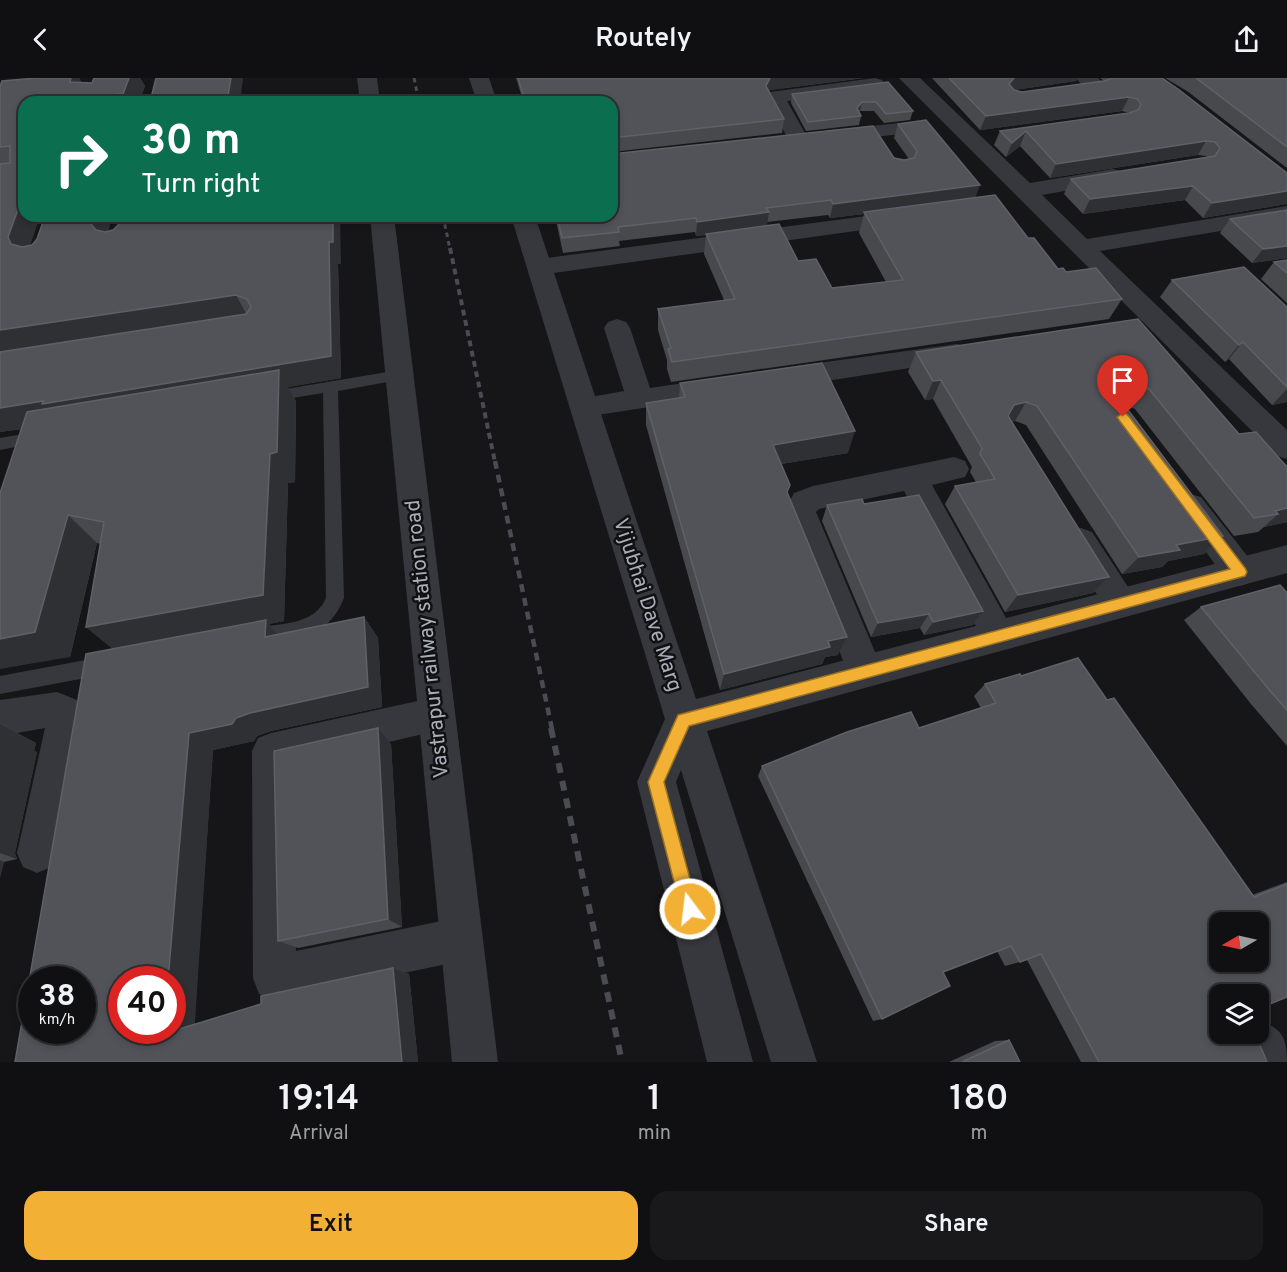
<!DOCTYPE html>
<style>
body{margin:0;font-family:Overpass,sans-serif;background:#19191b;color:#f1f3f6;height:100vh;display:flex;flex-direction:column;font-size:22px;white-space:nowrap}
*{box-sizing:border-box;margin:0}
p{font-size:20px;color:#9c9d9f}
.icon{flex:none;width:33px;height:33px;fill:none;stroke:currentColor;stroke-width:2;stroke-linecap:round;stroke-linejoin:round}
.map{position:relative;height:984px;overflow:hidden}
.details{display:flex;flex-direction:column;background:#101012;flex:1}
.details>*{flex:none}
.banner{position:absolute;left:18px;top:18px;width:600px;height:126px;border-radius:18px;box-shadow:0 3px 9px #0003,0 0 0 2px #303032;background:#0b6e4f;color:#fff;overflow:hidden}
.needle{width:39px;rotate:261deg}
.controls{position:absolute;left:1209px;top:834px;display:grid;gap:12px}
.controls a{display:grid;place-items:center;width:60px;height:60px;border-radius:12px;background:#101012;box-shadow:0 3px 9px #0003,0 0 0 2px #303032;font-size:30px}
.speed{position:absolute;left:18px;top:888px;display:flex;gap:12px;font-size:30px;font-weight:700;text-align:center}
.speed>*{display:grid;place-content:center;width:78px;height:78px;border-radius:50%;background:#101012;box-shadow:0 3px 9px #0003,0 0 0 2px #303032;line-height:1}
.speed small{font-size:15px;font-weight:400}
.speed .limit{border:9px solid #d22;background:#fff;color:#111}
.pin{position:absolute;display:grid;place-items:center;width:51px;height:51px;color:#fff;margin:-62px -26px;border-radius:50% 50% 50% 0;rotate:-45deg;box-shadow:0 0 6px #0007}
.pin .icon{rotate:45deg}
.me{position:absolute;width:66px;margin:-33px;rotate:345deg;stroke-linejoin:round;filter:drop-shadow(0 0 4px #0008)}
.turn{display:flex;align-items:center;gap:21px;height:126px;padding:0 24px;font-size:27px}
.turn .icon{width:78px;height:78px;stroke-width:2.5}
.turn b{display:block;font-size:42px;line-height:51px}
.eta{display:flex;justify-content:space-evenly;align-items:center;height:102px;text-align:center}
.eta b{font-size:36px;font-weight:600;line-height:42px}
.button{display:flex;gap:12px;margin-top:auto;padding:12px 24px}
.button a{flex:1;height:69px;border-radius:18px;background:#f2b134;color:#111;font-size:24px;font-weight:600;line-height:69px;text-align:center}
.button a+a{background:#19191b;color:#f1f3f6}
header{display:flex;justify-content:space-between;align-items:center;height:78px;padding:0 24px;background:#101012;font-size:27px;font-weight:600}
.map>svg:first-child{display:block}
</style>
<header><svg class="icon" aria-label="back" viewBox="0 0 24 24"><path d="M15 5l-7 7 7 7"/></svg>Routely<svg class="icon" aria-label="share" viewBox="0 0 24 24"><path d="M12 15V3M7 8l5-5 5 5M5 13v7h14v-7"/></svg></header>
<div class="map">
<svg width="1287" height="984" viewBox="0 0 1287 984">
<rect width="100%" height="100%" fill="#161618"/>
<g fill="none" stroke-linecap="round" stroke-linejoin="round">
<g fill="#37383d" fill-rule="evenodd">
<path d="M399,292l8,5 -3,4 -66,12 6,207c-17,43 -52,42 -92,47l-7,-2 -3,-6 3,-6c27,-10 67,-1 81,-33l-3,-205 -55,9 -5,-1 -3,-4 3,-4 5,-1z"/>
<polygon points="40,353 46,355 48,359 46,363 0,372 0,360"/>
<polygon points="107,578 114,581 117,587 114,593 107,596 0,616 0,598"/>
</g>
<g fill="#37383d" fill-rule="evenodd">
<polygon points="875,0 882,2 885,6 882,10 787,23 809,62 806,66 760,72 753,70 749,66 753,62 786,57 766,21 770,14"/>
<polygon points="899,0 920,0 1030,105 1113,91 1121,93 1124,98 1121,103 1042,117 1087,161 1287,128 1287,142 1100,173 1287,352 1287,381 1277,378"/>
<polygon points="1076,0 1098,0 1107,9 1104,13 1059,21 1052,19 1049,15 1052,11 1081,6"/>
<polygon points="920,43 927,45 930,49 927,53 831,64 824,62 821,58 824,54 831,52"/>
<polygon points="905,133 913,135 917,140 913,145 539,197 530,194 527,189 530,184 539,181"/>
<polygon points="617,241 626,244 630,250 650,310 725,299 735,302 739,309 735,316 584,339 574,336 570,329 574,322 624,313 604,250 608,244"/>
<polygon points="957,266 967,269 970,275 967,281 782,310 772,307 768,300 772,293 782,290"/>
<polygon points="954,379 965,383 969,391 965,399 932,407 1016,558 1011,569 999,573 987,569 904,413 819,431 816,434 883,593 878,605 865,609 852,605 784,434 794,415 813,408"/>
<polygon points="1190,416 1201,419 1252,484 1257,494 1252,504 1240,508 1228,504 1179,437 1174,428 1179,419"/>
<polygon points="1081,450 1092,454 1132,515 1137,525 1132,535 1120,540 1108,535 1070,472 1065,463 1070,454"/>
<polygon points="57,614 77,622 85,640 57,775 51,789 37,795 23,789 17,775 45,650 0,658 0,622"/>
<polygon points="436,619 449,624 455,636 449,648 436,653 290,687 296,873 461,839 476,846 483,861 476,876 461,883 275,922 259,916 253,900 252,673 258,660 271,655"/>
<path d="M1259,942c23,9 28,17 28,42h-43l-8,-19 4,-9h18z"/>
</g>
<g fill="#37383d" fill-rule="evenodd">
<polygon points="357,0 377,0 380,24 360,24"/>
<polygon points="469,0 489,0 497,24 477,24"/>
<polygon points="370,138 394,138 498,984 452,984"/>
<polygon points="511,138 535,138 696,621 1287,467 1287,495 707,653 817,984 771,984 681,692 676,704 753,984 707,984 637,704 665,641"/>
</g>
<g stroke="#4a4c52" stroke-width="3" stroke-dasharray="4.5 4" stroke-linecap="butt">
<polyline points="414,0 419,24"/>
<polyline points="443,138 450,171"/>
</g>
<polyline stroke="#4a4c52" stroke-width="4" stroke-dasharray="6 4.5" stroke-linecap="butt" points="450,170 495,384"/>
<polyline stroke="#4a4c52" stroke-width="4.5" stroke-dasharray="8 6" stroke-linecap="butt" points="495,383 552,651"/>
<polyline stroke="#4a4c52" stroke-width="6" stroke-dasharray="10 8" stroke-linecap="butt" points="551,650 622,984"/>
</g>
<g fill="#47494d" fill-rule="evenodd">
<polygon points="36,0 79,0 81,4 92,5 94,0 140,0 145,8 139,24 24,24 24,138 40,138 30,167 32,167 37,161 45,138 112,138 108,153 341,186 338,186 341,300 288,309 296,323 295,404 288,405 284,543 269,546 277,556 364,539 378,560 382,629 271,653 257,658 254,663 213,672 194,946 393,890 409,896 418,984 15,984 113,571 86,549 100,466 97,465 70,579 22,351 0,354 0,8"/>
<polygon points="516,0 864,0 770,12 769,14 784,41 782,55 612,74 612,24 521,24 521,16"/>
<polygon points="932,0 1078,0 1076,3 1014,12 1022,14 1104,3 1100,0 1162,0 1287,95 1287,126 1203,140 1185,122 1083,136 1064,116 1071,101 1208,79 1206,78 1198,77 1050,100 1020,68 1006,79 994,67 1000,53 1130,35 1122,33 980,52"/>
<polygon points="1165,0 1287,0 1287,90 1187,13"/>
<polygon points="888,4 913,33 910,42 884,45 874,33 860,33 859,34 861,38 859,47 806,53 791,25 792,16"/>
<path d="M898,46l77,73 53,41 30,31 64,30 -13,20 -438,63 -4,-13v-9l-9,-30v-21l66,-9 -20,-46 2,-19 -10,1 -1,-4 -76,9 1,5 -57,7 -8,-37h57l282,-58 10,2 5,-1 -15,-21zM864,136l-5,19 27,49 -54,6 -34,-27 -31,-35v-4l61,-7 2,3z"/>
<polygon points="1230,141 1287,180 1252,185 1220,155"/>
<polygon points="1287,182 1287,225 1261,201 1274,184"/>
<polygon points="1172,202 1287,229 1287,324 1272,327 1229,281 1225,284 1160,219"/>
<polygon points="1138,241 1287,444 1264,449 1258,454 1234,458 1135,331 1125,327 1223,458 1204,476 1168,483 1162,489 1122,496 1026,347 1015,343 1011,344 1109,499 1093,515 1005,534 945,426 955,408 976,404 970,394 972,389 933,321 925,322 908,294 916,274"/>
<polygon points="680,305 848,375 781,386 788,416 838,577 825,579 822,586 720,612 646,347 646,325 679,320"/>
<polygon points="864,426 983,533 973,547 924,557 920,550 871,559 822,443 827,427"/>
<polygon points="1287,515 1287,668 1251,626 1184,542 1201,529"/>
<polygon points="1021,598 1107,622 1252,817 1287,804 1287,919 1220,916 1259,965 1267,984 1081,984 1027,882 1005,888 997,873 943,894 882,941 873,943 758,698 762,688 919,650 981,630 974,618 985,606"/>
<polygon points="0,646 36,665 34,673 37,674 15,775 17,781 4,784 0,799"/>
<polygon points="391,666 402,849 298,870 278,863"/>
<polygon points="1009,962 1020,984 949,984 995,963"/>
</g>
<g fill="#2f3033">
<polygon points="71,0 79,0 86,13 70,4"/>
<polygon points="129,0 140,0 145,8 139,24 128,24 123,16"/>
<polygon points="231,0 242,0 243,1 240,24 227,24"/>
<polygon points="770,0 864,0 770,12 764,22 766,8"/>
<polygon points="1014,0 1078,0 1076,3 1015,12 1008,14 1009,6"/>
<polygon points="1129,19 1122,33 980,52 986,38"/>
<polygon points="862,24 860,33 855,39 857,30"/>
<polygon points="1026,53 1020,68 1006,79 1012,65"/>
<polygon points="1206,63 1198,77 1050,100 1056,86"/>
<polygon points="980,107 975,121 864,134 864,136 830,140 833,126"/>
<polygon points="1193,108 1185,122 1083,136 1090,121"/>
<polygon points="1287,113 1287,126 1203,140 1212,125"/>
<polygon points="24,115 24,138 40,138 25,181 11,166 8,159"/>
<polygon points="769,134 767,149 696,158 697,144"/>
<polygon points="92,138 112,138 105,168 91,146"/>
<polygon points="333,138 340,138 341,186 338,186 341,300 288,309 296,323 295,404 288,405 284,543 269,546 284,564 117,574 86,549 263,517 60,345 0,354 0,330 331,278 329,164"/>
<polygon points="1287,168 1287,180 1252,185 1263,171"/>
<polygon points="236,217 248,239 0,277 0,252"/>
<polygon points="1243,264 1229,281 1225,284 1239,267"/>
<polygon points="941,302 933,321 925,322 933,303"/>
<polygon points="1138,308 1124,327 1112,330 1126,311"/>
<polygon points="1287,311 1287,324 1272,327"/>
<polygon points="1026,324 1015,343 1003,346 1014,327"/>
<polygon points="855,353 848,375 769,388 773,367"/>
<polygon points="1287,430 1287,444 1264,449 1278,436 1275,433"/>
<polygon points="68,437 97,465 70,579 0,591 0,561"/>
<polygon points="1223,458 1204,476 1168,483 1162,489 1122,496 1139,479 1176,467"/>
<polygon points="1109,499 1093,515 1005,534 1018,517"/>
<polygon points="983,533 973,547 924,557 933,544"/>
<polygon points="929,536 920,550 871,559 878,545"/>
<polygon points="364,539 378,560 382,629 271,653 257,658 254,663 213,672 194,958 163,956 163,952 172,952 172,902 168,902 189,655 250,635"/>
<polygon points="847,559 838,577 825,579 822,586 720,612 724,596 828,563"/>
<polygon points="0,646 36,665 34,673 37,674 15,775 17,781 0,775"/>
<polygon points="378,650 391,666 402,849 388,841"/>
<polygon points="0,782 4,784 0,799"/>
<polygon points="393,890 409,896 418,984 402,984"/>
</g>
<g fill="#525359" stroke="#5f6168" stroke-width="1.5" fill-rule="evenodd">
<polygon points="36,0 71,0 70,4 92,5 94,0 129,0 123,16 64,21 63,24 24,24 24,115 8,159 11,166 22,169 32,167 37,161 45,138 92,138 91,146 96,152 105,154 113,152 119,146 121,138 333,138 333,164 329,164 331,278 42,326 43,323 0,330 0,274 246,236 251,229 247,221 236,217 0,252 0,86 10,85 10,68 0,69 0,8 2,3"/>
<polygon points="156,0 231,0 227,24 150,24"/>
<polygon points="518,0 770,0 766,8 784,41 612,60 612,24 523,24 520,17 523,16"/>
<polygon points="949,0 1014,0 1009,6 1014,12 1022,14 1104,3 1113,0 1162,0 1178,11 1287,95 1287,113 1212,125 1193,108 1090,121 1071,101 1215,78 1220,70 1215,64 1206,63 1056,86 1026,53 1012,65 1000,53 1129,35 1138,32 1141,26 1137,21 1129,19 986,38"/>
<polygon points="1196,0 1287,0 1287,69"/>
<polygon points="888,4 913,33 886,36 876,24 862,24 857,30 861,38 808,44 792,16"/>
<polygon points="926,42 980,107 833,126 831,122 766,130 769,134 697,144 696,140 618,149 619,154 562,160 557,138 612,138 612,76 873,48 894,80 904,82 914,80 917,73 898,46"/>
<polygon points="995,117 1028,160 1034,160 1058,191 1063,190 1066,194 1096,190 1122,221 672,284 668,271 671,270 658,231 735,221 706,156 779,146 798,183 816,181 832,210 903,202 864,134"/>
<polygon points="1287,132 1287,168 1263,171 1230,141"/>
<polygon points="1287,182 1287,195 1274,184"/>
<polygon points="1244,189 1287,229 1287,309 1243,264 1239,267 1172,202"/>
<polygon points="1138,241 1239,356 1256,354 1287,389 1287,430 1275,433 1278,436 1254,440 1149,311 1138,308 1126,311 1121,319 1125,328 1223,458 1176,467 1180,472 1139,479 1037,328 1026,324 1014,327 1008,338 1109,499 1018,517 955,408 995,401 980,376 982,370 941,302 933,303 916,274"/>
<polygon points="822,285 855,353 773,367 790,407 787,414 847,559 828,563 830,569 724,596 646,325 685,319 680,305"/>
<polygon points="279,292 277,374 270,376 263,517 86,549 104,444 68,437 35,554 0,561 0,415 27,334"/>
<polygon points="919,417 983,533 933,544 929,536 878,545 827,427 862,421 864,426"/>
<polygon points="1280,507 1287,515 1287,632 1271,614 1201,529"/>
<path d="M364,539l4,70 -118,26 -14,5 -4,6 -43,9 -21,247h-46v50h41v4l98,-30v-8l132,-28 9,94h-387l71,-408 180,-34 -1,17zM32,902h50v50h-50z"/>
<path d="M1078,580l29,42 7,-2 140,199 33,-13v113l-29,12v-15h-38v40h38l3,3 -2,6 8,19h-168l-58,-108 -21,8 -9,-16 -68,26 7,14 -68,33 -120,-253 85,-34 64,-20 8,16 77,-25 -11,-19 35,-10 1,2zM1220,844h38v40h-38z"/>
<polygon points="378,650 388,841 278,863 274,673"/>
<polygon points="1009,962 1020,984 962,984"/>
</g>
<polygon fill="#f2b134" stroke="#9d7322" stroke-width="1.5" points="1123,335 1127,336 1245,490 1247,494 1245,498 689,648 664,704 698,831 696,838 690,840 683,838 648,704 678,637 1230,491 1119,342 1117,339"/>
<g text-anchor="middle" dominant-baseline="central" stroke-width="5" stroke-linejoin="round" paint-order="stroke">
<g font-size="21" fill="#a8adb8" stroke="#111113">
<text transform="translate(647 527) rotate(72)">Vijubhai Dave Marg</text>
<text transform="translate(428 561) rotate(-96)">Vastrapur railway station road</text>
</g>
</g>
</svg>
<div class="controls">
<a><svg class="needle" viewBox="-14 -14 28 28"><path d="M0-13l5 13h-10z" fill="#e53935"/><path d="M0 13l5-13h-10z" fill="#9c9d9f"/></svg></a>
<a><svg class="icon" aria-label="layers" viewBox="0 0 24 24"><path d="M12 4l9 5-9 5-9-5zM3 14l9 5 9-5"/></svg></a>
</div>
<div class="speed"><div>38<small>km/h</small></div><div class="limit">40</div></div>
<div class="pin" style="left:1123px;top:339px;background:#d93025"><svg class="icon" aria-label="arrive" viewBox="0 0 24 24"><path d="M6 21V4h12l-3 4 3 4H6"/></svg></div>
<svg class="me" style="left:690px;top:831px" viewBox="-20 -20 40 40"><circle r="17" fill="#f2b134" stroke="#fff" stroke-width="3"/><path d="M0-11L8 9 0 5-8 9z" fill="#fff"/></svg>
<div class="banner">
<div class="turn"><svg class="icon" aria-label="right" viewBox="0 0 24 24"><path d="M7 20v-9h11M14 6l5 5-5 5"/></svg><div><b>30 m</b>Turn right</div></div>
</div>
</div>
<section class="details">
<div class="eta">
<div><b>19:14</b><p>Arrival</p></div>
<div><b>1</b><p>min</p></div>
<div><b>180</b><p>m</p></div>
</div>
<div class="button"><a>Exit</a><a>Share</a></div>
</section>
